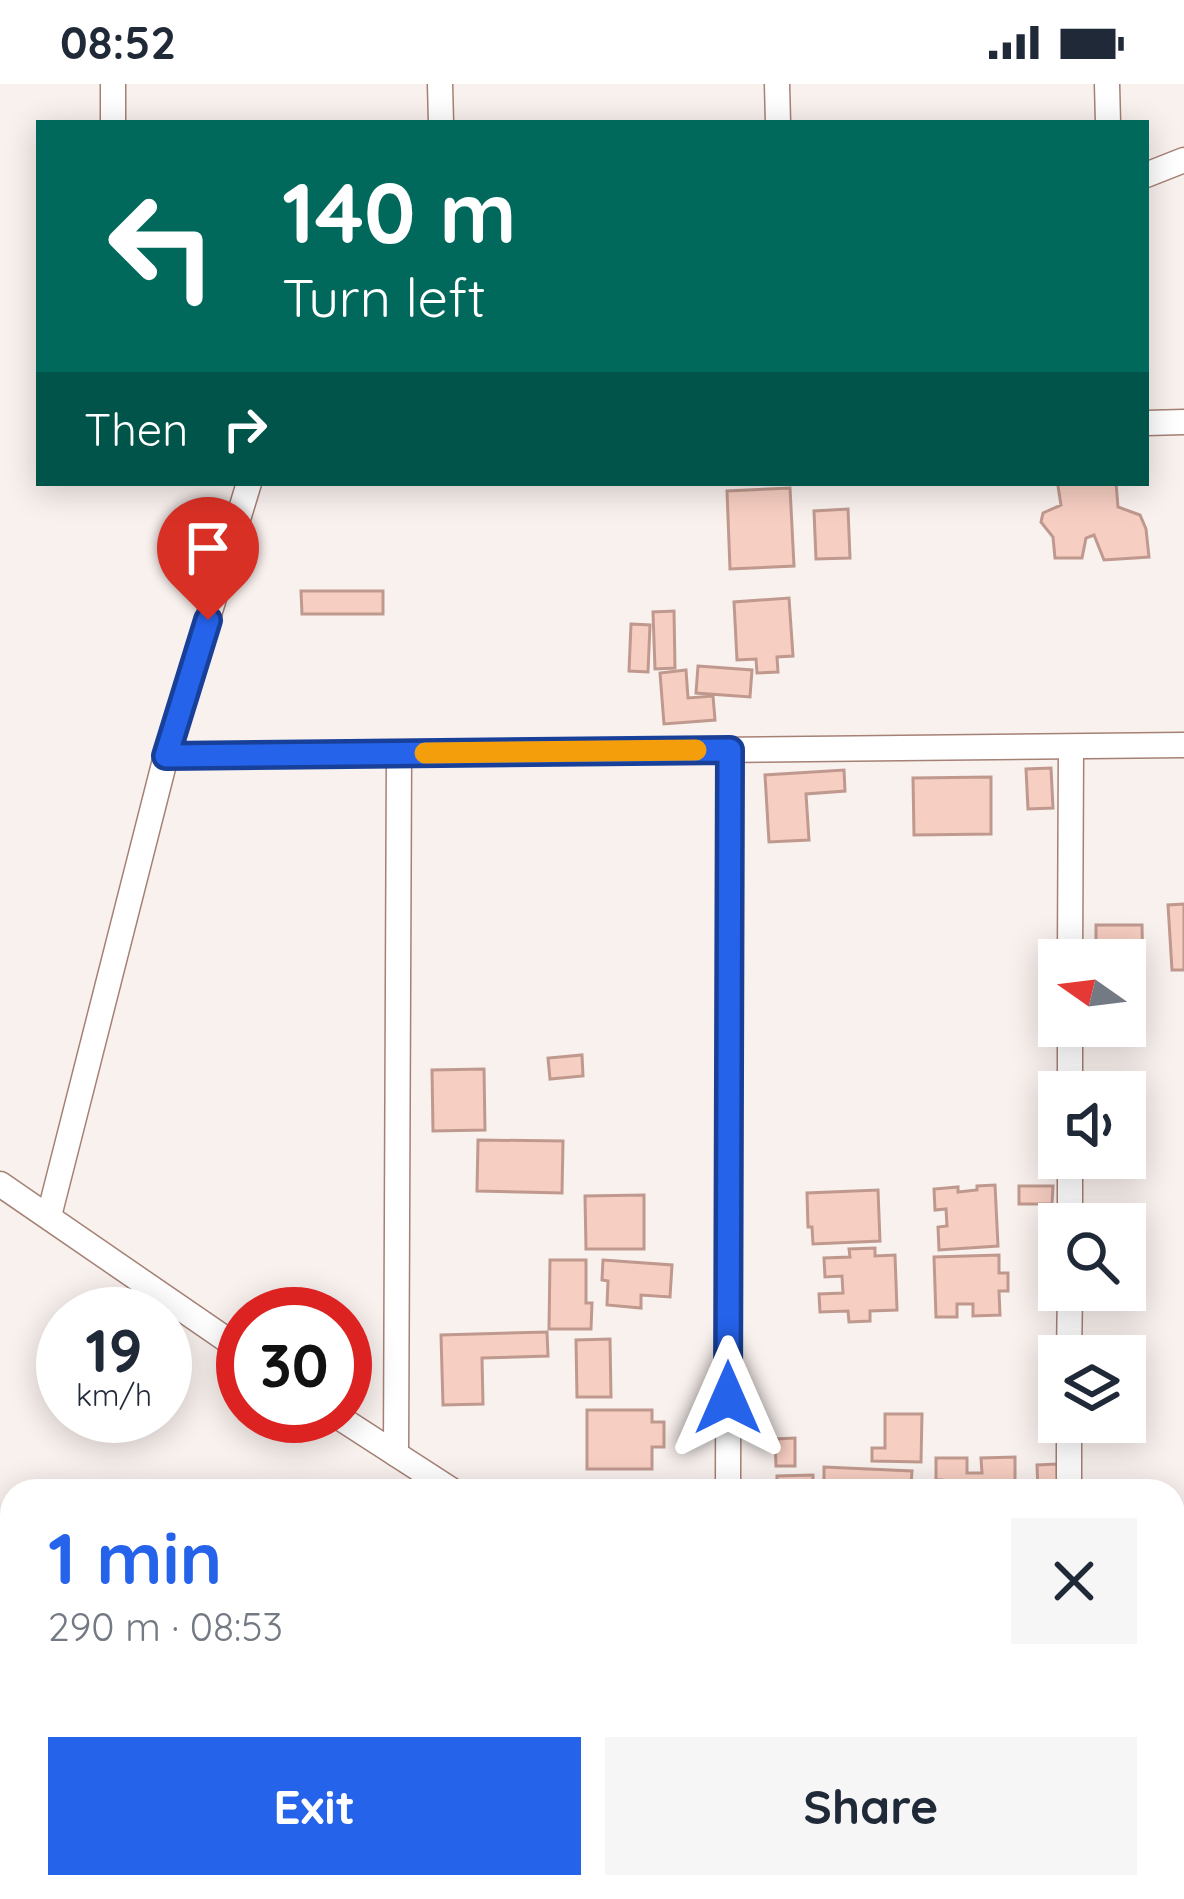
<!DOCTYPE html>
<meta charset="utf-8">
<style>
body{margin:0;font-family:Quicksand,sans-serif;background:#f6f6f7;color:#1f2937;height:100vh;display:flex;flex-direction:column;font-size:45px;white-space:nowrap}
*{box-sizing:border-box;margin:0}
p{font-size:39px;color:#747a83}
.icon{flex:none;width:66px;height:66px;fill:none;stroke:currentColor;stroke-width:2;stroke-linecap:round;stroke-linejoin:round}
.map{position:relative;flex:1;overflow:hidden}
.drawer{position:absolute;left:0px;top:1395px;width:1185px;height:420px;display:flex;flex-direction:column;background:#fff;border-radius:36px 36px 0 0;box-shadow:0 6px 30px #0003}
.drawer>*{flex:none}
.top-card{position:absolute;left:36px;top:36px;width:1113px;height:366px;border-radius:0px;box-shadow:0 6px 30px #0003;background:#00695c;color:#fff;overflow:hidden}
.needle{width:78px;rotate:284deg}
.fabs{position:absolute;left:1038px;top:855px;display:grid;gap:24px}
.fabs a{display:grid;place-items:center;width:108px;height:108px;border-radius:0px;background:#fff;box-shadow:0 6px 30px #0003;font-size:60px}
.speed{position:absolute;left:36px;top:1203px;display:flex;gap:24px;font-size:60px;font-weight:700;text-align:center}
.speed>*{display:grid;place-content:center;width:156px;height:156px;border-radius:50%;background:#fff;box-shadow:0 6px 30px #0003;line-height:1}
.speed small{font-size:30px;font-weight:400}
.speed .limit{border:18px solid #d22;background:#fff;color:#111}
.pin{position:absolute;display:grid;place-items:center;width:102px;height:102px;color:#fff;margin:-123px -51px;border-radius:50% 50% 50% 0;rotate:-45deg;box-shadow:0 0 12px #0007}
.pin .icon{rotate:45deg}
.me{position:absolute;width:132px;margin:-66px;rotate:0deg;stroke-linejoin:round;filter:drop-shadow(0 0 9px #0008)}
.turn{display:flex;align-items:center;gap:42px;height:252px;padding:0 48px;font-size:54px}
.turn .icon{width:156px;height:156px;stroke-width:2.5}
.turn b{display:block;font-size:84px;line-height:102px}
.then{display:flex;align-items:center;height:114px;padding:0 48px;background:#0003;gap:24px;font-size:45px}
.round{display:grid;place-items:center;flex:none;width:126px;height:126px;border-radius:0px;background:#f6f6f7}
.head{display:flex;align-items:center;justify-content:space-between;height:204px;padding:0 48px}
h1{font-size:72px;font-weight:700;line-height:90px;color:#2563eb}
.action{display:flex;gap:24px;margin-top:auto;padding:24px 48px}
.action a{flex:1;height:138px;border-radius:0px;background:#2563eb;color:#fff;font-size:48px;font-weight:700;line-height:138px;text-align:center}
.action a+a{background:#f6f6f7;color:#1f2937}
.status{display:flex;justify-content:space-between;align-items:center;height:84px;padding:0 60px;background:#fff;direction:ltr}
.status svg{height:33px;fill:currentColor}
.map>svg:first-child{display:block}
</style>
<div class="status"><b>08:52</b><svg viewBox="0 0 49 12"><path d="M0 12V9h3v3zM5 12V6h3v6zM10 12V3h3v9zM15 12V0h3v12zM26 1h20v11H26zM47 4h2v5h-2z"/></svg></div>
<div class="map">
<svg width="1184" height="1815" viewBox="0 0 1184 1815">
<rect width="100%" height="100%" fill="#f9f1ee"/>
<g fill="#f7cec2" stroke="#c0998e" stroke-width="3">
<polygon points="1060,399 1116,399 1118,423 1140,431 1146,445 1149,473 1104,476 1094,451 1086,454 1082,474 1055,474 1053,453 1041,438 1043,429 1061,421 1058,402"/>
<polygon points="790,404 794,482 730,485 727,407"/>
<polygon points="848,425 850,474 816,475 814,427"/>
<polygon points="301,507 383,507 383,530 302,530"/>
<polygon points="789,514 793,572 777,573 778,588 757,589 756,575 737,576 734,518"/>
<polygon points="674,527 675,584 655,585 653,528"/>
<polygon points="631,540 650,541 648,588 629,587"/>
<polygon points="698,582 752,586 750,613 696,609"/>
<polygon points="686,586 688,614 713,612 715,636 664,640 660,589"/>
<polygon points="1051,684 1053,724 1028,725 1026,685"/>
<polygon points="844,686 845,707 806,710 809,756 769,758 765,691"/>
<polygon points="991,693 991,750 914,751 913,694"/>
<polygon points="1184,820 1184,886 1172,886 1168,821"/>
<polygon points="1096,841 1142,841 1143,891 1125,891 1125,876 1096,876"/>
<polygon points="582,971 583,992 550,995 548,974"/>
<polygon points="484,985 485,1046 433,1047 432,986"/>
<polygon points="478,1056 563,1057 562,1109 477,1107"/>
<polygon points="995,1101 998,1162 939,1166 938,1143 947,1142 946,1125 935,1126 934,1105 958,1103 958,1108 977,1106 977,1102"/>
<polygon points="1019,1102 1053,1102 1052,1120 1019,1120"/>
<polygon points="878,1106 880,1157 813,1160 812,1143 808,1143 807,1109"/>
<polygon points="644,1111 644,1165 586,1165 585,1112"/>
<polygon points="875,1164 875,1172 895,1171 897,1226 870,1227 870,1237 849,1238 848,1227 820,1228 819,1210 843,1209 842,1192 825,1193 824,1174 850,1173 849,1165"/>
<polygon points="999,1171 999,1189 1008,1189 1008,1207 999,1207 1000,1231 973,1232 973,1220 957,1220 957,1233 936,1233 934,1173"/>
<polygon points="550,1176 586,1176 586,1219 592,1219 591,1245 549,1245"/>
<polygon points="603,1176 672,1181 670,1213 641,1211 641,1224 607,1221 608,1197 602,1196"/>
<polygon points="547,1248 548,1272 482,1274 483,1320 443,1321 441,1251"/>
<polygon points="610,1255 611,1313 577,1313 576,1256"/>
<polygon points="587,1326 652,1326 652,1338 664,1338 664,1363 652,1363 652,1385 587,1385"/>
<polygon points="885,1330 922,1330 921,1378 872,1377 872,1364 885,1364"/>
<polygon points="795,1354 795,1382 776,1382 775,1355"/>
<polygon points="1015,1373 1015,1407 942,1407 942,1396 936,1396 936,1374 967,1374 967,1389 982,1389 981,1374"/>
<polygon points="1057,1380 1058,1406 1038,1407 1037,1381"/>
<polygon points="824,1383 912,1387 911,1401 885,1400 885,1407 819,1407 819,1400 824,1400"/>
<polygon points="813,1391 813,1407 777,1407 777,1392"/>
</g>
<g fill="none" stroke-linecap="round" stroke-linejoin="round">
<defs>
<g id="minor">
<polyline points="113,0 113,39"/>
<polyline points="440,0 441,39"/>
<polyline points="777,0 778,39"/>
<polyline points="1107,0 1108,39"/>
<polyline points="1146,91 1184,76"/>
<polyline points="1146,339 1184,338"/>
<polyline points="166,672 1184,661"/>
<polyline points="1070,876 1071,663"/>
<polyline points="1070,1008 1070,942"/>
<polyline points="0,1100 243,1267"/>
<polyline points="49,1132 166,672 249,399"/>
<polyline points="1070,1140 1070,1074"/>
<polyline points="1069,1272 1070,1206"/>
<polyline points="337,1332 453,1407"/>
<polyline points="396,1370 399,669"/>
<polyline points="728,1407 730,666"/>
<polyline points="1069,1407 1069,1338"/>
<polyline points="1057,1803 1068,1812 1184,1813"/>
</g>
</defs>
<use href="#minor" stroke="#a58075" stroke-width="27"/>
<use href="#minor" stroke="#fff" stroke-width="24"/>
</g>
<g fill="none" stroke-linecap="round" stroke-linejoin="round">
<defs>
<polyline id="route" points="208,536 166,672 730,666 728,1314"/>
</defs>
<use href="#route" stroke="#184099" stroke-width="30"/>
<use href="#route" stroke="#2563eb" stroke-width="21"/>
<polyline stroke="#f59e0b" stroke-width="21" points="425,669 696,666"/>
</g>
</svg>
<div class="fabs">
<a><svg class="needle" viewBox="-14 -14 28 28"><path d="M0-13l5 13h-10z" fill="#e53935"/><path d="M0 13l5-13h-10z" fill="#747a83"/></svg></a>
<a><svg class="icon" aria-label="sound" viewBox="0 0 24 24"><path d="M4 9h4l5-4v14l-5-4H4zM17 9q2 3 0 6"/></svg></a>
<a><svg class="icon" aria-label="search" viewBox="0 0 24 24"><circle cx="10" cy="10" r="6"/><path d="M15 15l6 6"/></svg></a>
<a><svg class="icon" aria-label="layers" viewBox="0 0 24 24"><path d="M12 4l9 5-9 5-9-5zM3 14l9 5 9-5"/></svg></a>
</div>
<div class="speed"><div>19<small>km/h</small></div><div class="limit">30</div></div>
<div class="pin" style="left:208px;top:536px;background:#d93025"><svg class="icon" aria-label="arrive" viewBox="0 0 24 24"><path d="M6 21V4h12l-3 4 3 4H6"/></svg></div>
<svg class="me" style="left:728px;top:1314px" viewBox="-20 -20 40 40"><path d="M0-17L14 15 0 8-14 15z" fill="#2563eb" stroke="#fff" stroke-width="4"/></svg>
<div class="top-card">
<div class="turn"><svg class="icon" aria-label="left" viewBox="0 0 24 24"><path d="M17 20v-9H6M10 6l-5 5 5 5"/></svg><div><b>140 m</b>Turn left</div></div>
<div class="then">Then<svg class="icon" aria-label="right" viewBox="0 0 24 24"><path d="M7 20v-9h11M14 6l5 5-5 5"/></svg></div>
</div>
<section class="drawer">
<div class="head"><div><h1>1 min</h1><p>290 m · 08:53</p></div><a class="round"><svg class="icon" aria-label="close" viewBox="0 0 24 24"><path d="M6 6l12 12M18 6L6 18"/></svg></a></div>
<div class="action"><a>Exit</a><a>Share</a></div>
</section>
</div>
